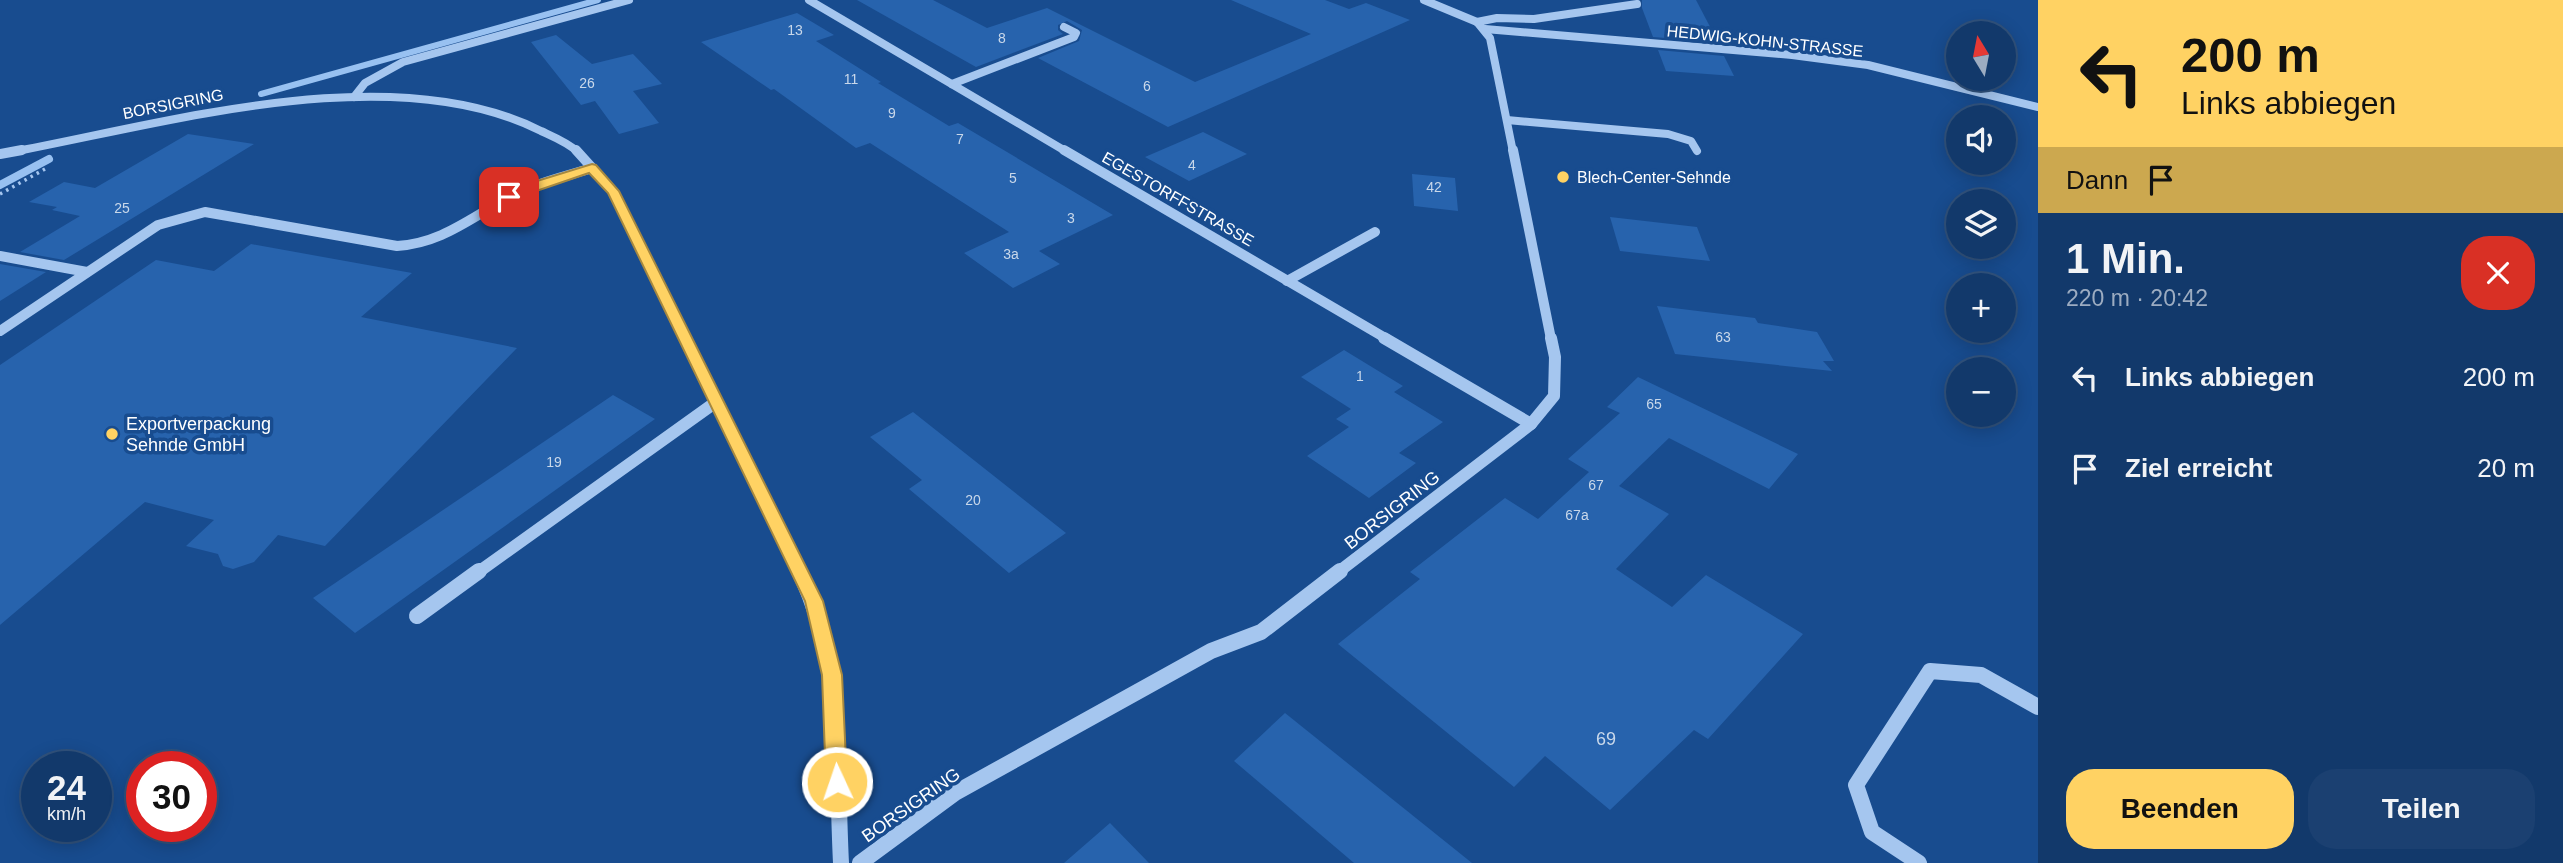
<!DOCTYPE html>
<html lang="de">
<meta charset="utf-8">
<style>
body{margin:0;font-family:Arial,sans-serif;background:#1b4071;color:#f1f3f6;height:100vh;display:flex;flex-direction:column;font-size:26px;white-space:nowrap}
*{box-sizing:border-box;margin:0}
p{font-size:23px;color:#9cacc1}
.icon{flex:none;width:38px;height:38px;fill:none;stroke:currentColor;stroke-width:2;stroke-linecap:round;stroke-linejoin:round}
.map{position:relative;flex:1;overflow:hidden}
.drawer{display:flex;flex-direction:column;background:#12396b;width:525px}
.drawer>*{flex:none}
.banner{background:#ffd263;color:#111;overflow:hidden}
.needle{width:46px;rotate:350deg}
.tools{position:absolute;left:1946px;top:21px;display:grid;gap:14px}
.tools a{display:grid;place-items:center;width:70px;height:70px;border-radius:50%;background:#12396b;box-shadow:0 4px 18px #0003,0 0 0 2px #31537e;font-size:35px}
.speed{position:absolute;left:21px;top:751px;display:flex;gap:14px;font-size:35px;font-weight:700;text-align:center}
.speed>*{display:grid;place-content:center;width:91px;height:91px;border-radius:50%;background:#12396b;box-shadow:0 4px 18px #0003,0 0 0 2px #31537e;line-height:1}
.speed small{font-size:18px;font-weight:400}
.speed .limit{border:10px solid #d22;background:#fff;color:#111}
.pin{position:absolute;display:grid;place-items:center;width:60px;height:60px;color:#fff;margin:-30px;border-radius:14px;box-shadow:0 4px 10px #0006}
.me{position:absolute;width:77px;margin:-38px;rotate:357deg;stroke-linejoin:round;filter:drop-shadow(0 0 5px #0008)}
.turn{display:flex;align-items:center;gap:24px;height:147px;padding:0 28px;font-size:32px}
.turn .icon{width:91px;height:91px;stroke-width:2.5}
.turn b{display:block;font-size:49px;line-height:60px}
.then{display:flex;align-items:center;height:66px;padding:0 28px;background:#0003;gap:14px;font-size:26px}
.round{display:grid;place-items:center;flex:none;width:74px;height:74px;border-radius:28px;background:#1b4071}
.head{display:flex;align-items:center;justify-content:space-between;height:119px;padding:0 28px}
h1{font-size:42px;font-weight:600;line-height:52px}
.primary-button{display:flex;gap:14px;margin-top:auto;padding:14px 28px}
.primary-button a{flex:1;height:80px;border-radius:28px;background:#ffd263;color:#111;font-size:28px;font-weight:600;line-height:80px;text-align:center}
.primary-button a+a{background:#1b4071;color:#f1f3f6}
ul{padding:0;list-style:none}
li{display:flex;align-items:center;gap:21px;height:91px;padding:0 28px}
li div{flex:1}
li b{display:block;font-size:26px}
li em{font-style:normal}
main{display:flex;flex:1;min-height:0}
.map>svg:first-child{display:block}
</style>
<main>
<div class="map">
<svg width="2038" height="863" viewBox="0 0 2038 863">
<rect width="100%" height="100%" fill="#184c8f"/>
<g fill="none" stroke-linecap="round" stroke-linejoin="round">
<polyline stroke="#98c1f1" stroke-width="6" points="261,94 598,0"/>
<polyline stroke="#98c1f1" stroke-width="8" points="0,185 49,159"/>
</g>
<g fill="#2763ad">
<polygon points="857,0 933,0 987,28 1047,8 1195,82 1311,34 1231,0 1325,0 1349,9 1366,3 1410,20 1168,127 1038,58 1079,41 1082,30 1067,21 1058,25 1058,30 1063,34 976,67"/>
<polygon points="1642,0 1696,0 1718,42 1653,37 1642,8"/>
<polygon points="797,13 834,35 816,41 881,82 878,83 949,126 958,123 1113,215 1039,251 1060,264 1013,288 964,253 1009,232 870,143 856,148 774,89 771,90 701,42"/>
<polygon points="556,35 592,64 633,54 662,84 633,91 659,123 619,134 595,101 581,105 531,42"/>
<polygon points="1658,50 1724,56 1734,76 1666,71"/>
<polygon points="1203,132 1247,154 1189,181 1145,157"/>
<polygon points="188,134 254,144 64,260 20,252 80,216 52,210 57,207 29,202 64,182 95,188"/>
<polygon points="1412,174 1455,178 1458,211 1414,206"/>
<polygon points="1610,217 1697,227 1710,261 1620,251"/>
<polygon points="251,244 412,273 361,317 517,348 325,546 278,535 254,562 233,569 223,566 218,554 186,546 214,520 145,502 0,625 0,365 156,260 214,271"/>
<polygon points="0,264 46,272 0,301"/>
<polygon points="1657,306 1755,318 1758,323 1817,332 1834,361 1823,361 1832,371 1675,354"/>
<polygon points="1344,350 1403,386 1394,392 1443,422 1399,453 1416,463 1369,498 1307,456 1349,427 1336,419 1351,409 1301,377"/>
<polygon points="1638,377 1798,454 1769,489 1669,438 1619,486 1669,514 1616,569 1672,607 1706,575 1803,634 1708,739 1694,730 1610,810 1545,756 1514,787 1338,644 1420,579 1410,572 1505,498 1538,519 1589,472 1568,459 1620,413 1607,407"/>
<polygon points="613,395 655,419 355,633 313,598"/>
<polygon points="913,412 1066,533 1009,573 909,489 922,480 870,437"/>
<polygon points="1285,713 1472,863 1354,863 1234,761"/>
<polygon points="1110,823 1149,863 1064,863"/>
</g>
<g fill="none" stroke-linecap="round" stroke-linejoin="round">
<polyline stroke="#a5c6ef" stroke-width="3.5" stroke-dasharray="2.5 4.5" stroke-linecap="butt" points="0,194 45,169"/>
<g stroke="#a5c6ef" stroke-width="8">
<polyline points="809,0 1067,152"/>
<polyline points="1424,0 1477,22 1490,38 1513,152"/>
<polyline points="1477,22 1497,18 1534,19 1637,4"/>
<polyline points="1485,29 1792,55 1868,65 2038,107"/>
<polyline points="952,84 1074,37 1076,33 1064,27"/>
<polyline points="354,97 365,83 403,62 629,0"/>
<polyline points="1507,120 1668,134 1691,141 1697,151"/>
<path d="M12,152c156,-29 381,-96 529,-21 13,6 26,11 37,21"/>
</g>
<g stroke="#a5c6ef" stroke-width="10">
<polyline points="576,150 613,191 686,339"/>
<polyline points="1064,150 1387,339"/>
<polyline points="1513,150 1551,339"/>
<polyline points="0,154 22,150"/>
<polyline points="0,256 87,272"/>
<polyline points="1287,281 1375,232"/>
<path d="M0,331l158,-106 47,-13 192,34c46,-3 74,-29 113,-49 26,-14 54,-20 82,-29"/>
</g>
<g stroke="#a5c6ef" stroke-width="12">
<polyline points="685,338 800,573"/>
<polyline points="1384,338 1531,424"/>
<polyline points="477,573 716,402"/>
<polyline points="1337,573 1531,424 1554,396 1555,357 1551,338"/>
</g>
<g stroke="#a5c6ef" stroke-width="16">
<path d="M799,571c44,90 37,195 42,292"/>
<polyline points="417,616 479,571"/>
<polyline points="860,863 955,793 1211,651 1261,632 1340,571"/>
<polyline points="1919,863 1872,832 1856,785 1930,671 1981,675 2038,707"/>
</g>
</g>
<polygon fill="#ffd263" stroke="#a68840" stroke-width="2" points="592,164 596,165 619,191 823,601 842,675 847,782 844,789 837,792 829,789 826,782 822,675 805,601 608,193 589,173 513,199 504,199 502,197 524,185"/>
<g fill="#ffd263" stroke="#184c8f" stroke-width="2.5">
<circle cx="1563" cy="177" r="7"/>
<circle cx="112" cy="434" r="7"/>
</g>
<g text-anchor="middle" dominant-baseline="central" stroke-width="7" stroke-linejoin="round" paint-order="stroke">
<g font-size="14" fill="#c9d8ea">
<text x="795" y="30">13</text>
<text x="1002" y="38">8</text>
<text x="851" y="79">11</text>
<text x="587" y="83">26</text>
<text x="1147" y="86">6</text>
<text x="892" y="113">9</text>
<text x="960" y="139">7</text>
<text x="1192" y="165">4</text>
<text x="1013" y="178">5</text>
<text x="1434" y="187">42</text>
<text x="122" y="208">25</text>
<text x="1071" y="218">3</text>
<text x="1011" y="254">3a</text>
<text x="1723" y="337">63</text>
<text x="1360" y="376">1</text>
<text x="1654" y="404">65</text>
<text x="554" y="462">19</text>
<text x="1596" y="485">67</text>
<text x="973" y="500">20</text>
<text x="1577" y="515">67a</text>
</g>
<g font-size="16" fill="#fff" stroke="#184c8f">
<text transform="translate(1765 41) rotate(6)">HEDWIG-KOHN-STRASSE</text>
<text transform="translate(173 104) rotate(-11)">BORSIGRING</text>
<text transform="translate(1178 199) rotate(30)">EGESTORFFSTRASSE</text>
</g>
<g font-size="16" fill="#fff" stroke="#184c8f" text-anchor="start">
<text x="1577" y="177">Blech-Center-Sehnde</text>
</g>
<g font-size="18" fill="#fff" stroke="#184c8f" text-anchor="start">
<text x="126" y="424">Exportverpackung<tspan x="126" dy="21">Sehnde GmbH</tspan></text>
</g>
<g font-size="18" fill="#fff" stroke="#184c8f">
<text transform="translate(1392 510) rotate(-38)">BORSIGRING</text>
<text transform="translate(911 805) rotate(-35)">BORSIGRING</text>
</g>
<g font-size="18" fill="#c9d8ea">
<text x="1606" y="739">69</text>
</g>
</g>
</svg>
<div class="tools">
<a><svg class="needle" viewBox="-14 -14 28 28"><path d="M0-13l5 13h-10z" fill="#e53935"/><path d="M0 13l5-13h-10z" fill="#9cacc1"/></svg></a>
<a><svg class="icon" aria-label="sound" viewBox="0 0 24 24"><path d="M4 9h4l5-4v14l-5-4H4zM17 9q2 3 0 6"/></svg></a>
<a><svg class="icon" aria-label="layers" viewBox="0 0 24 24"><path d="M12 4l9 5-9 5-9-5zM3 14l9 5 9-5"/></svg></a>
<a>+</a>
<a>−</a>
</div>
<div class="speed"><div>24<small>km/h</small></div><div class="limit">30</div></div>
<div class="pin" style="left:509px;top:197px;background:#d93025"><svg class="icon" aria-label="arrive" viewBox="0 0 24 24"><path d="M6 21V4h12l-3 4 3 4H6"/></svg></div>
<svg class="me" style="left:837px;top:782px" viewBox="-20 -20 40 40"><circle r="17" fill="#ffd263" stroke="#fff" stroke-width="3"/><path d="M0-11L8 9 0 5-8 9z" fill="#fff"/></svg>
</div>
<section class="drawer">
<div class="banner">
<div class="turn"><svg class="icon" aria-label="left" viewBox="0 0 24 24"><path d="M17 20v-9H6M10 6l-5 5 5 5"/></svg><div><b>200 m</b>Links abbiegen</div></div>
<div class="then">Dann<svg class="icon" aria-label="arrive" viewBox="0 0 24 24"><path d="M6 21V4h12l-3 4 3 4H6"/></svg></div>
</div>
<div class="head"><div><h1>1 Min.</h1><p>220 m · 20:42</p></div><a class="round" style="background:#d93025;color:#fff"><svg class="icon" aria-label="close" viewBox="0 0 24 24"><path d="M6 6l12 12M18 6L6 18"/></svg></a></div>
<ul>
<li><svg class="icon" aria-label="left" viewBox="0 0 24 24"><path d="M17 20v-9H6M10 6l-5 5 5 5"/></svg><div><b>Links abbiegen</b></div><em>200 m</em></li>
<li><svg class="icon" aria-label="arrive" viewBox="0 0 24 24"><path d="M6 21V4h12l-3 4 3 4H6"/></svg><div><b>Ziel erreicht</b></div><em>20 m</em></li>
</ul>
<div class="primary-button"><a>Beenden</a><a>Teilen</a></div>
</section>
</main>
